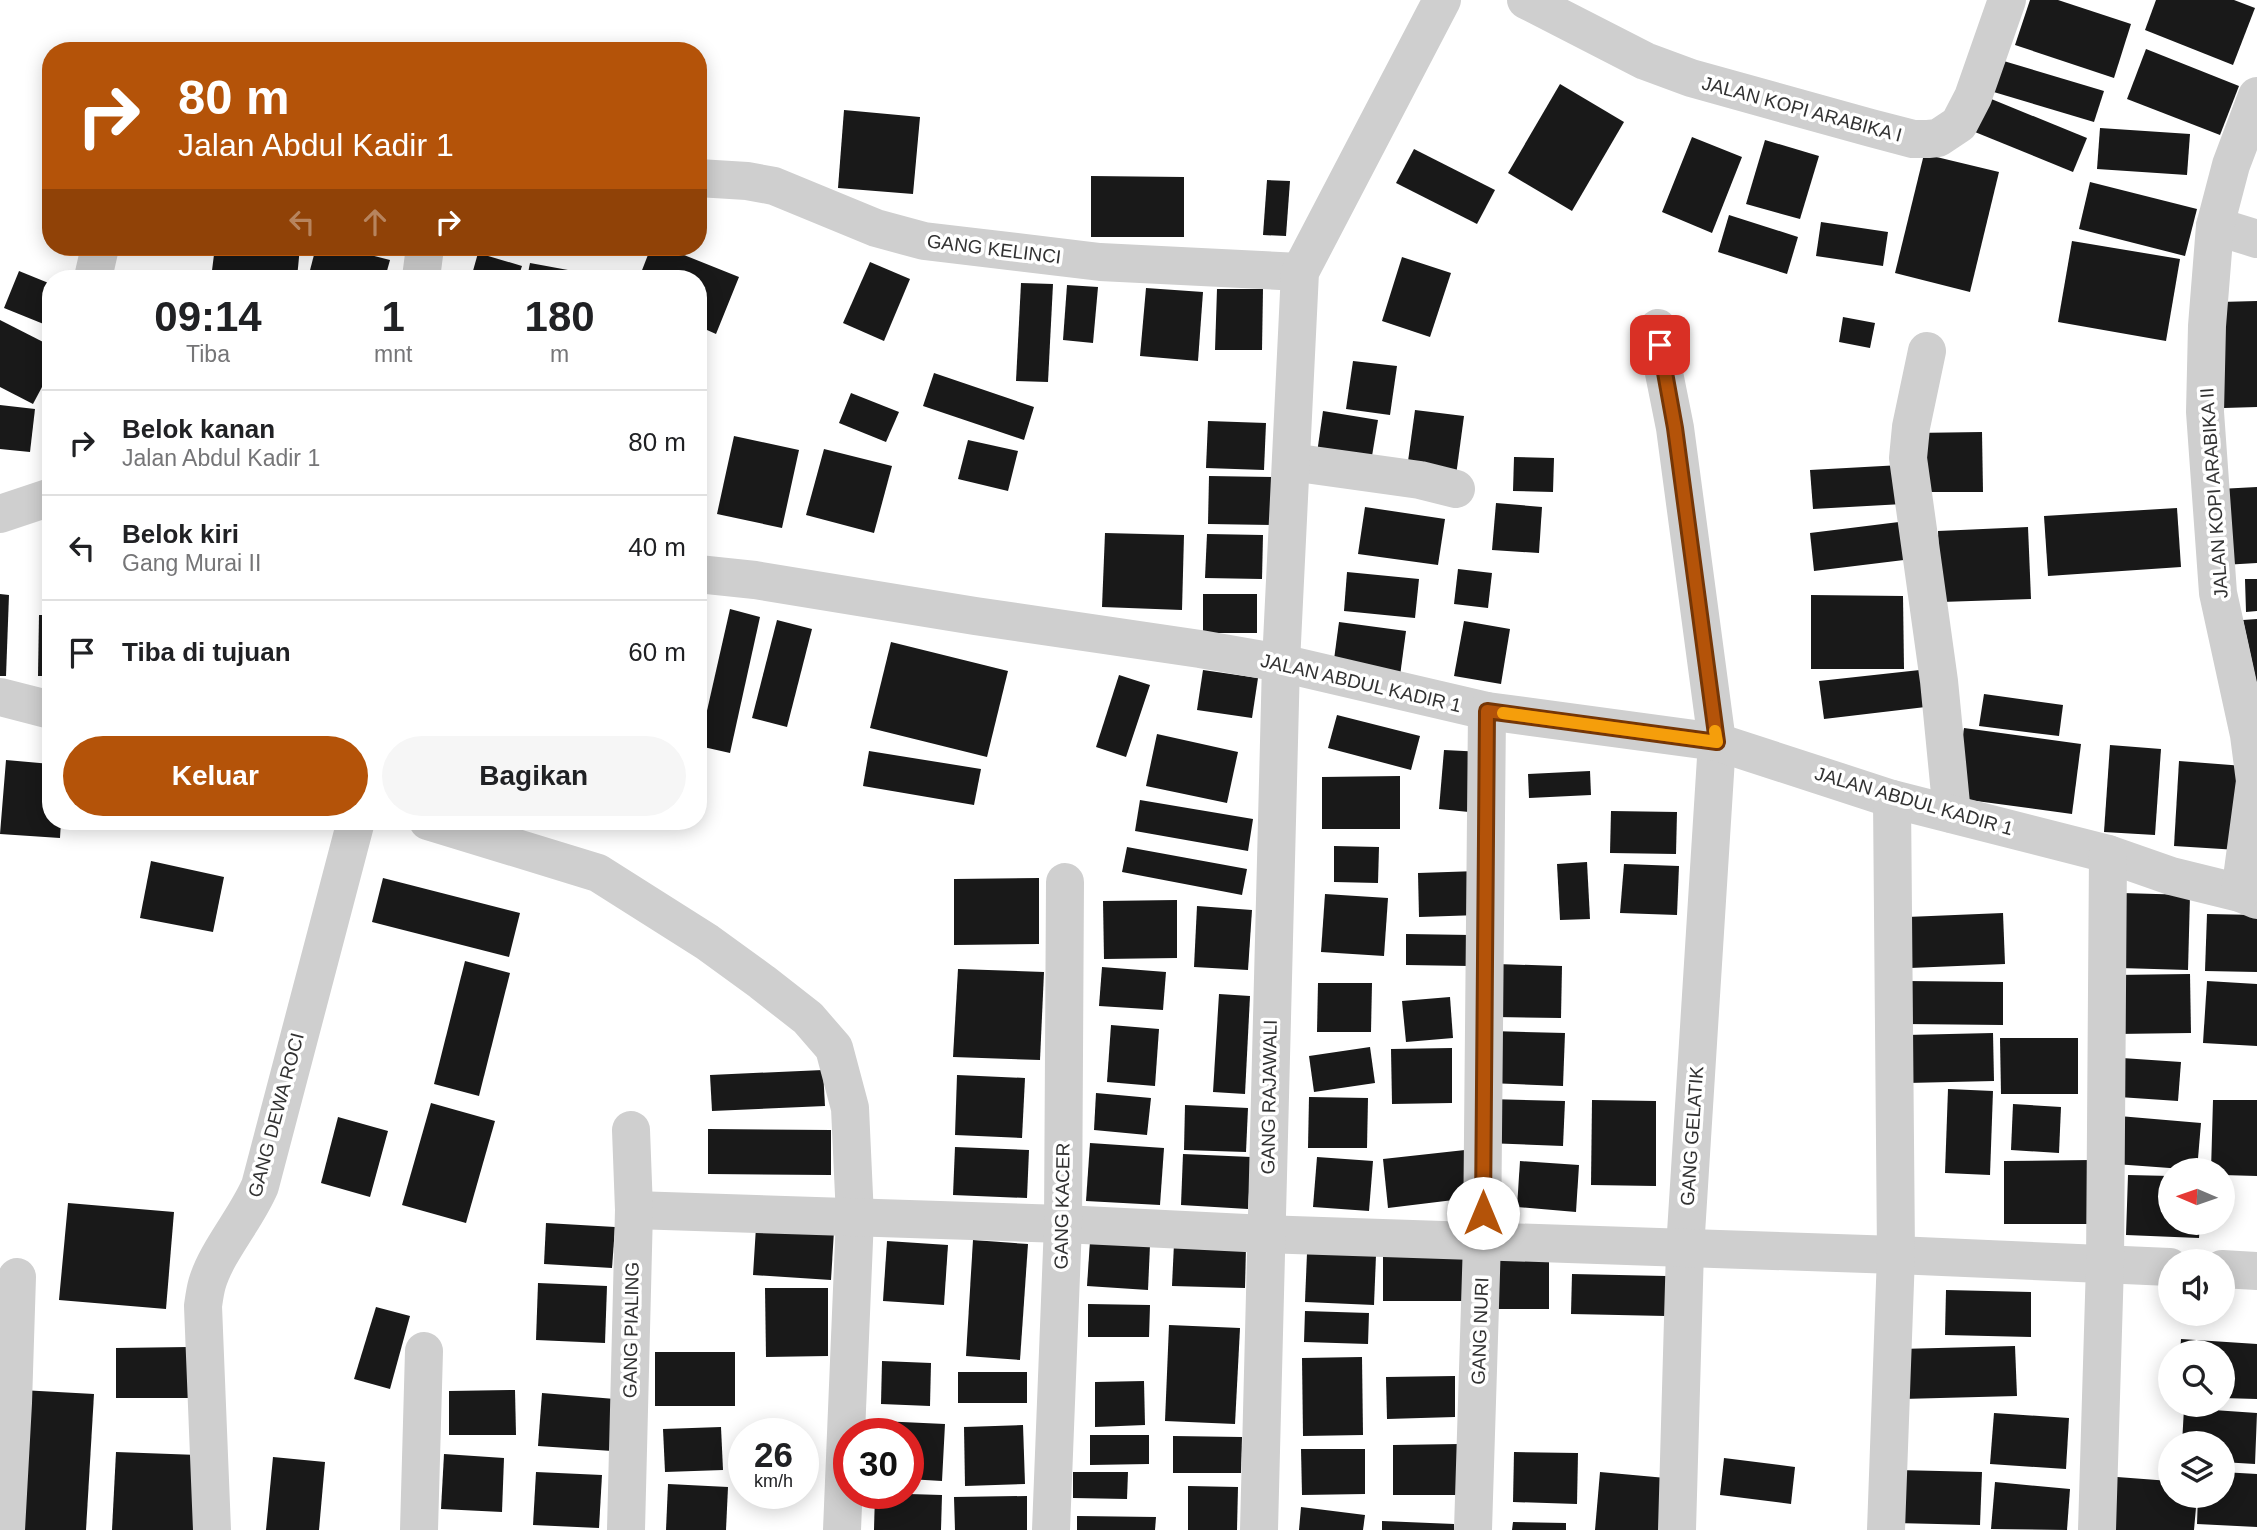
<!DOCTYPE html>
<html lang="id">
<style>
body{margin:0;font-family:Arial,sans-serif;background:#f6f6f6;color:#202124;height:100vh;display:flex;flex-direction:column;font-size:26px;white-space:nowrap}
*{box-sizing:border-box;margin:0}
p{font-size:23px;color:#757577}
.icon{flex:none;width:38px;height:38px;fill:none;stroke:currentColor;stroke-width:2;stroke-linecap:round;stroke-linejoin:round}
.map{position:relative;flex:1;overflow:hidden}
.side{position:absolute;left:42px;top:270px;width:665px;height:560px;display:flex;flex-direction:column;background:#fff;border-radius:28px;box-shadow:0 4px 18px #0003}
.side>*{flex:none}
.banner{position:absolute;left:42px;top:42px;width:665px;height:214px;border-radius:28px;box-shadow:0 4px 18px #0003;background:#b45309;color:#fff;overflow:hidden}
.needle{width:46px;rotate:272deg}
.fabs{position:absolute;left:2158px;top:1158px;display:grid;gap:14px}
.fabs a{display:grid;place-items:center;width:77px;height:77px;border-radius:50%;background:#fff;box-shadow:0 4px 18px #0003;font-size:35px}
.speed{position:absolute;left:728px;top:1418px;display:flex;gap:14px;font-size:35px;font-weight:700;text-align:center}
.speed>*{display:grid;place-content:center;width:91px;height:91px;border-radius:50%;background:#fff;box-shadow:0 4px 18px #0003;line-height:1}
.speed small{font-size:18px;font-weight:400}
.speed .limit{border:10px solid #d22;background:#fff;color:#111}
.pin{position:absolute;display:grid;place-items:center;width:60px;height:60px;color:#fff;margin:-30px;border-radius:14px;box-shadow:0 4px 10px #0006}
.me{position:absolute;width:77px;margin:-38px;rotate:0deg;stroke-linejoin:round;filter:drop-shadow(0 0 5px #0008)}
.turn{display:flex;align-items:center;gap:24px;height:147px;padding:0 21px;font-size:32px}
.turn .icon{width:91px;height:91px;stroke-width:2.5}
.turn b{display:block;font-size:49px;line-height:60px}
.lanes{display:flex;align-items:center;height:66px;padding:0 21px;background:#0003;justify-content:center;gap:35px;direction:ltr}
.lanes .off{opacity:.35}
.eta{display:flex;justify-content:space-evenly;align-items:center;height:119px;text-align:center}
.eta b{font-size:42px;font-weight:800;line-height:49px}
.action{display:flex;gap:14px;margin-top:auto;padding:14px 21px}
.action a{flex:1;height:80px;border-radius:42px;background:#b45309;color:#fff;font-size:28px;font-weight:800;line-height:80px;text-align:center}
.action a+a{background:#f6f6f6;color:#202124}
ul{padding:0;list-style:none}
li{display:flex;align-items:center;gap:21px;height:105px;padding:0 21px;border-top:2px solid #e0e0e0}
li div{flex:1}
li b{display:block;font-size:26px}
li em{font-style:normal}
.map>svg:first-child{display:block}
</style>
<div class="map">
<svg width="2257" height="1530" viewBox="0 0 2257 1530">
<rect width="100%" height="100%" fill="#fff"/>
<g fill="#191919">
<polygon points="2030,0 2058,0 2131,24 2114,78 2015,45"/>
<polygon points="2156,0 2234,0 2255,8 2233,65 2145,30"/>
<polygon points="2146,49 2239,86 2220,135 2127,99"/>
<polygon points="1997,59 2104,91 2094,122 1987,90"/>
<polygon points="1560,84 1624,122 1572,211 1508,173"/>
<polygon points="1984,96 2087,138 2073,172 1970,130"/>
<polygon points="844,110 920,117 913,194 838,188"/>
<polygon points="2100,128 2190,134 2187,175 2097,169"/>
<polygon points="1692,137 1742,157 1712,233 1662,212"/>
<polygon points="1765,140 1819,156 1800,219 1746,204"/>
<polygon points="1414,149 1495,190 1477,224 1396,183"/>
<polygon points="1924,154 1999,172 1970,292 1895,273"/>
<polygon points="1091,176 1184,177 1184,237 1091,237"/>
<polygon points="1267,180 1290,181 1286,236 1263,235"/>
<polygon points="2090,182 2197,209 2185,256 2079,229"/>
<polygon points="1729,215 1798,237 1787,274 1718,252"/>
<polygon points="1821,222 1888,232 1883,266 1816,256"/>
<polygon points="2072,241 2180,259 2166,341 2058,322"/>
<polygon points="215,247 300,247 297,278 211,278"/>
<polygon points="316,247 339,247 390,260 385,278 308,278"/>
<polygon points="651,247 664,247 739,277 716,334 698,326 698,278 639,278"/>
<polygon points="478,253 522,266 518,278 471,278"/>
<polygon points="1402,257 1451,273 1430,337 1382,321"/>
<polygon points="870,262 910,279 884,341 843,323"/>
<polygon points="530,263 568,270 566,278 527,278"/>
<polygon points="19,271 51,284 51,327 4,308"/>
<polygon points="1021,283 1053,284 1048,382 1016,381"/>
<polygon points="1067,285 1098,287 1093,343 1063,340"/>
<polygon points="1146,288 1203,292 1198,361 1140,356"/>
<polygon points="1217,289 1263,289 1262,350 1215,350"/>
<polygon points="2257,301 2257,407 2224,408 2220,302"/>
<polygon points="1843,317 1875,323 1870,348 1839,342"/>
<polygon points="0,320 51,346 51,370 33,404 0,387"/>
<polygon points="1353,361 1397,366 1390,415 1346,409"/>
<polygon points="934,373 1034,407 1024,440 923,406"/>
<polygon points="851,393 899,412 886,442 839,423"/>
<polygon points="0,405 35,409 30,452 0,449"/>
<polygon points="1415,410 1464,416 1455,483 1406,476"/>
<polygon points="1323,411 1378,420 1370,468 1316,460"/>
<polygon points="1208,421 1266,423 1264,470 1206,468"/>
<polygon points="1982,432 1983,492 1914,492 1913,433"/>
<polygon points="734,436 799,450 782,528 717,514"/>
<polygon points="968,440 1018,451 1008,491 958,479"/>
<polygon points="824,449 892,466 874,533 806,515"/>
<polygon points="1514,457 1554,458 1553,492 1513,491"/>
<polygon points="1901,465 1903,504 1813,509 1810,470"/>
<polygon points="1209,476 1276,477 1275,525 1208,524"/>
<polygon points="2257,487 2257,563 2223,565 2219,489"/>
<polygon points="1496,503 1542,507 1539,553 1492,550"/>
<polygon points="1365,507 1445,519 1438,565 1358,554"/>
<polygon points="2177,508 2181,567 2048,576 2044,516"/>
<polygon points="1907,521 1912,559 1814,571 1810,533"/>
<polygon points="2028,527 2031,599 1941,602 1938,531"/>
<polygon points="1105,533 1184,535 1182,610 1102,607"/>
<polygon points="1207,534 1263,535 1262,579 1205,578"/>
<polygon points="1458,569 1492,573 1488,608 1454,604"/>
<polygon points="1347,572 1419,579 1415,618 1344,611"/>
<polygon points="2245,579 2257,579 2257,611 2246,612"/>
<polygon points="0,594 9,595 6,676 0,676"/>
<rect x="1203" y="594" width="54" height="39"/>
<polygon points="1811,595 1903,596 1904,669 1811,669"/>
<polygon points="730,609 760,617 730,753 699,746"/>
<polygon points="39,615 51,615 51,676 38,676"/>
<polygon points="2257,619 2257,685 2243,620"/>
<polygon points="777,620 812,629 787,727 752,718"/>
<polygon points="1464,621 1510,629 1501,684 1454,676"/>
<polygon points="1339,622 1406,631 1400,676 1333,667"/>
<polygon points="891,642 1008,671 987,757 870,728"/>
<polygon points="1929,669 1934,706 1824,719 1819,681"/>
<polygon points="1203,670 1258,678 1252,718 1197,710"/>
<polygon points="1119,675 1150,685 1126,757 1096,747"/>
<polygon points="1984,694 2063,705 2059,736 1979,726"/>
<polygon points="1337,715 1420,736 1411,770 1328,748"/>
<polygon points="1964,728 2081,744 2072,814 1954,798"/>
<polygon points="1157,734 1238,752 1227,803 1146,786"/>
<polygon points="2110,745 2161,749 2155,835 2104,832"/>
<polygon points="1444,750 1484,752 1479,813 1439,809"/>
<polygon points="869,751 981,769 974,805 863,786"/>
<polygon points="6,760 51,764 51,821 61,821 60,838 0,834"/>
<polygon points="2179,761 2244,766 2238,850 2174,846"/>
<polygon points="1590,771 1591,795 1529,798 1528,774"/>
<polygon points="1400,776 1400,829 1322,829 1322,777"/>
<polygon points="1140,800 1253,819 1248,851 1135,831"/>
<polygon points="1611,811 1677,812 1676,854 1610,853"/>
<polygon points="1334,846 1379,847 1378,883 1334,882"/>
<polygon points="1127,847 1247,869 1242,895 1122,872"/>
<polygon points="151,861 224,877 213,932 140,918"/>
<polygon points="1587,862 1590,919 1560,920 1557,864"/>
<polygon points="1624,864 1679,866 1677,915 1620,913"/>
<polygon points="1478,871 1479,915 1419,917 1418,873"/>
<polygon points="383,878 520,913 509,957 372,922"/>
<polygon points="1039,878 1039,944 954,945 954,879"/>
<polygon points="2122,893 2190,895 2188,970 2120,968"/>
<polygon points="1325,894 1388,898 1384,956 1321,952"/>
<polygon points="1177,900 1177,958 1104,959 1103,901"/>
<polygon points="1197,906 1252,910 1248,970 1194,967"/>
<polygon points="2003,913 2005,964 1910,968 1907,917"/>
<polygon points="2207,914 2257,915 2257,972 2205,971"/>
<polygon points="1406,934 1471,935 1470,966 1406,965"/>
<polygon points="465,961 510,973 479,1096 434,1084"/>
<polygon points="1497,964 1562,966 1561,1018 1496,1017"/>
<polygon points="1102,967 1166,972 1163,1010 1099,1006"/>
<polygon points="958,969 1044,972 1040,1060 953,1057"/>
<polygon points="2190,974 2191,1033 2116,1034 2115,975"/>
<polygon points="1906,981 2003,982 2003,1025 1906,1024"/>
<polygon points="2207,981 2257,984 2257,1046 2203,1043"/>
<polygon points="1318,983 1372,983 1371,1032 1317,1032"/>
<polygon points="1219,994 1250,996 1245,1094 1213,1092"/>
<polygon points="1450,997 1453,1038 1406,1042 1402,1001"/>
<polygon points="1111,1025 1159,1029 1155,1086 1107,1082"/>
<polygon points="1491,1031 1565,1033 1563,1086 1489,1083"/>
<polygon points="1993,1033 1994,1081 1907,1083 1906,1035"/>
<polygon points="2000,1038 2078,1038 2078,1094 2001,1094"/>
<polygon points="1370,1047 1375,1083 1314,1092 1309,1056"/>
<polygon points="1452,1048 1452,1103 1392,1104 1391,1049"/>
<polygon points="2122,1058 2181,1062 2178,1101 2119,1097"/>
<polygon points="823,1070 825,1106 712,1111 710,1075"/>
<polygon points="957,1075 1025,1078 1022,1138 955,1135"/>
<polygon points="1948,1089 1993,1091 1990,1175 1945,1173"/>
<polygon points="1096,1093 1151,1098 1147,1135 1094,1130"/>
<polygon points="1309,1097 1368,1098 1367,1148 1308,1148"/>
<polygon points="1487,1099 1565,1101 1563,1146 1486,1143"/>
<polygon points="1592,1100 1656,1101 1656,1186 1591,1185"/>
<polygon points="2213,1100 2257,1100 2257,1176 2222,1175 2222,1171 2211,1171"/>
<polygon points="431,1103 495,1121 466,1223 402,1205"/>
<polygon points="2013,1104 2061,1107 2059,1153 2011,1150"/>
<polygon points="1185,1105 1248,1108 1246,1152 1184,1150"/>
<polygon points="2119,1116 2201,1123 2197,1170 2115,1164"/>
<polygon points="338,1117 388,1131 370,1197 321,1183"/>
<polygon points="708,1129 831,1130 831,1175 708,1174"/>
<polygon points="1090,1143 1164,1148 1160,1205 1086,1201"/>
<polygon points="955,1147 1029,1150 1027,1198 953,1195"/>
<polygon points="1465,1150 1470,1198 1388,1208 1383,1159"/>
<polygon points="1183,1154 1251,1157 1248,1209 1181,1205"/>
<polygon points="1317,1157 1373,1161 1369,1211 1313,1207"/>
<polygon points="2091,1160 2091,1224 2004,1224 2004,1161"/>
<polygon points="1520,1161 1579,1165 1576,1212 1517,1207"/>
<polygon points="2128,1175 2170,1176 2170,1223 2200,1223 2199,1238 2126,1235"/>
<polygon points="68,1203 174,1212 166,1309 59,1300"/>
<polygon points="546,1223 615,1227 612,1268 544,1264"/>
<polygon points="756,1227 834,1231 831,1280 753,1275"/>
<polygon points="973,1240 1028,1244 1020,1360 966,1356"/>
<polygon points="887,1241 948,1245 944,1305 883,1301"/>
<polygon points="1090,1241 1150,1245 1148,1290 1087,1286"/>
<polygon points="1174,1243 1246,1246 1245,1288 1172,1286"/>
<rect x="1383" y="1252" width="81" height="49"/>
<polygon points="1307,1253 1376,1255 1374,1305 1305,1302"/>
<polygon points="1549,1255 1549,1309 1493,1309 1493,1256"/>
<polygon points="1572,1274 1666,1276 1666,1316 1571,1314"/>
<polygon points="538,1283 607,1286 605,1343 536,1340"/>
<polygon points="765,1288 828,1288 828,1356 766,1357"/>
<polygon points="1946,1290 2031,1292 2031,1337 1945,1335"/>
<polygon points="1088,1304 1150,1305 1149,1337 1088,1337"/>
<polygon points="376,1307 410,1316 390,1389 354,1379"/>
<polygon points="1305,1311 1369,1313 1368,1344 1304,1342"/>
<polygon points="1169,1325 1240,1328 1235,1424 1165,1421"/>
<polygon points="2181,1339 2257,1344 2257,1399 2222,1398 2222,1353 2180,1353"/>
<polygon points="2015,1346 2017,1396 1902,1399 1900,1349"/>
<polygon points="189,1347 189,1398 116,1398 116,1348"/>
<rect x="655" y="1352" width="80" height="54"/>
<polygon points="1362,1357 1363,1435 1303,1436 1302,1358"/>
<polygon points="882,1361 931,1363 930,1406 881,1404"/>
<rect x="958" y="1372" width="69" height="31"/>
<polygon points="1455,1376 1455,1417 1387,1419 1386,1377"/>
<polygon points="1144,1381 1145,1425 1095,1427 1095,1382"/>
<polygon points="21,1390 94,1394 86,1530 12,1530"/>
<polygon points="515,1390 516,1435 449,1435 449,1391"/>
<polygon points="542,1393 615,1399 612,1451 538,1446"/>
<polygon points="2184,1408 2257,1413 2255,1464 2222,1462 2222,1444 2182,1444"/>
<polygon points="1994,1413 2069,1418 2066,1469 1990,1464"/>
<polygon points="880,1421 945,1424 942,1481 908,1479 908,1433 879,1433"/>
<polygon points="1023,1425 1025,1484 965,1486 964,1427"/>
<polygon points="721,1427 723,1470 665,1472 663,1429"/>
<polygon points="1090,1435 1149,1435 1149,1464 1090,1465"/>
<polygon points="1173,1436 1242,1437 1241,1473 1173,1473"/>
<polygon points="1460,1444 1460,1495 1393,1495 1393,1445"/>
<polygon points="1301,1449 1365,1449 1365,1494 1302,1495"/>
<polygon points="116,1452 198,1455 194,1530 112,1530"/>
<polygon points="1514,1452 1578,1453 1577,1504 1513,1502"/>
<polygon points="444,1454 504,1458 502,1512 441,1509"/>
<polygon points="273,1457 325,1462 319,1530 266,1530"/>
<polygon points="1724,1458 1795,1467 1791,1504 1720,1495"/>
<polygon points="1897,1470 1982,1472 1980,1525 1895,1523"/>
<polygon points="536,1472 602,1475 599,1528 533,1525"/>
<polygon points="1073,1472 1128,1472 1127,1499 1073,1498"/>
<polygon points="1600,1472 1666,1478 1661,1530 1595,1530"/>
<polygon points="2222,1472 2257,1474 2257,1527 2197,1524 2198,1496 2222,1496"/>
<polygon points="2104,1476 2170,1481 2170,1496 2197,1496 2194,1530 2107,1530"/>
<polygon points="1995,1482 2070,1489 2067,1530 1991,1529"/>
<polygon points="668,1484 728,1487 726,1530 666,1530"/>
<polygon points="1188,1486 1238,1487 1237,1530 1188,1530"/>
<polygon points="875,1493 942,1495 941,1530 874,1530"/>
<polygon points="1027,1496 1027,1530 955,1530 954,1497"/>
<polygon points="1301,1507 1365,1515 1363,1530 1299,1530"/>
<polygon points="1077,1516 1156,1517 1155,1530 1077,1530"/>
<polygon points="1382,1521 1454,1524 1454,1530 1382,1530"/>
<polygon points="1513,1522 1566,1523 1566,1530 1512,1530"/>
</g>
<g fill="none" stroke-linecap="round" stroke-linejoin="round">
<g stroke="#cfcfcf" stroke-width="38">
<polyline points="1526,0 1645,61 1691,78 1871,128 1913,139 1928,139 1938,138 1959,124 1973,97 2007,0"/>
<polyline points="698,178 747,181 774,186 876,228 924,241 1100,262 1300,272"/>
<polyline points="2215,226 2257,239"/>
<polyline points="93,278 100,247"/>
<polyline points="421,278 425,247"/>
<polyline points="1658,328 1662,363 1675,428 1717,742 1685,1249 1677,1530"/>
<polyline points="1927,351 1911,427 1908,458 1939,681 1952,814"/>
<polyline points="1291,462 1420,480 1456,489"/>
<polyline points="0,514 51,497"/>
<polyline points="698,574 755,580 975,616 1200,649 1281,663 1487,711 1717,742 1892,799 2108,854 2171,876 2240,893 2257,900"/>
<polyline points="0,697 51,710"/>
<polyline points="428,821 598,873 707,942 762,982 808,1018 834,1048 850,1108 855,1217 842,1530"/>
<polyline points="2240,893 2255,781 2249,735 2218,593 2205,412 2207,326 2215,226 2231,165 2257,96"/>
<polyline points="634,1210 1063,1224 1266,1234 1896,1255 2170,1267"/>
<polyline points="2222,1269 2257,1271"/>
<polyline points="6,1530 13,1403 17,1277"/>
<path d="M212,1530l-9,-224c1,-7 2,-15 4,-22 9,-32 39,-65 53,-98l96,-365"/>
<polyline points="419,1530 424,1351"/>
<polyline points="626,1530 634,1210 631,1130"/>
<polyline points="1051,1530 1063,1224 1065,882"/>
<polyline points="1259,1530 1281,663 1300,272 1442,0"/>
<polyline points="1473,1530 1482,1241 1487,711"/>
<polyline points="1886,1530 1896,1255 1892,799"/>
<polyline points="2097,1530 2105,1264 2108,854"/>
</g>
</g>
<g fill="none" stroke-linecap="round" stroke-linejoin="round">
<defs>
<polyline id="route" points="1483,1213 1487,711 1717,742 1675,428 1660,345"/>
</defs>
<use href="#route" stroke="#753606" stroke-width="18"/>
<use href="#route" stroke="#b45309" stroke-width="12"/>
<polyline stroke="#f59e0b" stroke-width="12" points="1503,713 1717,742 1715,731"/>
</g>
<g text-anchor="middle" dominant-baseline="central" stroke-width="7" stroke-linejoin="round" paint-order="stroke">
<g font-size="19" fill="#323232" stroke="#fff">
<text transform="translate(1802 109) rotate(15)">JALAN KOPI ARABIKA I</text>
<text transform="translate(994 249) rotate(7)">GANG KELINCI</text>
<text transform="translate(2214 493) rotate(-94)">JALAN KOPI ARABIKA II</text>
<text transform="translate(1361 683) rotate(13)">JALAN ABDUL KADIR 1</text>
<text transform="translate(1914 801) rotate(16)">JALAN ABDUL KADIR 1</text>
<text transform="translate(1269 1097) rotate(-89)">GANG RAJAWALI</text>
<text transform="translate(276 1115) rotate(-75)">GANG DEWA ROCI</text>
<text transform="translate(1692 1136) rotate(-86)">GANG GELATIK</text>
<text transform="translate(1062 1206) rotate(-89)">GANG KACER</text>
<text transform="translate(631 1330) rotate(-89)">GANG PIALING</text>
<text transform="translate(1480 1331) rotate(-88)">GANG NURI</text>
</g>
</g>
</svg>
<div class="fabs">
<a><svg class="needle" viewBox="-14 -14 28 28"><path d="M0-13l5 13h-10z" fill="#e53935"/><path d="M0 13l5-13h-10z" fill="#757577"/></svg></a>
<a><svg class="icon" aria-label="sound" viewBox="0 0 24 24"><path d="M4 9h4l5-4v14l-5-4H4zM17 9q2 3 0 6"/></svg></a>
<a><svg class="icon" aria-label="search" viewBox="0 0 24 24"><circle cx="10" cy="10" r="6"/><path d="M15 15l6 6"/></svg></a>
<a><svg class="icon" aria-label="layers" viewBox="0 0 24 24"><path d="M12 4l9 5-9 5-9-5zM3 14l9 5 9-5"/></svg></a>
</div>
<div class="speed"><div>26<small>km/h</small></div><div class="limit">30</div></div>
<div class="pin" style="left:1660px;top:345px;background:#d93025"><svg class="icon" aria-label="arrive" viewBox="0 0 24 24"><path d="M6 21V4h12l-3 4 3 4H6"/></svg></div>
<svg class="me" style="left:1483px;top:1213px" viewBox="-20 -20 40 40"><circle r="19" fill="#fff"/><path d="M0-13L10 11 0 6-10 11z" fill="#b45309"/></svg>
<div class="banner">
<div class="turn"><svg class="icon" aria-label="right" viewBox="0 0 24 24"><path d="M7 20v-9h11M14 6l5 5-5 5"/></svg><div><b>80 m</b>Jalan Abdul Kadir 1</div></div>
<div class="lanes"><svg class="icon off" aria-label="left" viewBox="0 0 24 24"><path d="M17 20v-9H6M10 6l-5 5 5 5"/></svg><svg class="icon off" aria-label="ahead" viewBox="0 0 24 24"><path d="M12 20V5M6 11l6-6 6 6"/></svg><svg class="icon" aria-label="right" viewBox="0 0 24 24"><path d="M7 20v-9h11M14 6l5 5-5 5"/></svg></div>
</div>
<section class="side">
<div class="eta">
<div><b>09:14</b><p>Tiba</p></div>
<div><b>1</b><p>mnt</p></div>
<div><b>180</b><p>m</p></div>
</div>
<ul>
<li><svg class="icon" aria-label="right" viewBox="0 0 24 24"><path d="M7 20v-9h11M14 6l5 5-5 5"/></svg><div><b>Belok kanan</b><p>Jalan Abdul Kadir 1</p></div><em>80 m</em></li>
<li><svg class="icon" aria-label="left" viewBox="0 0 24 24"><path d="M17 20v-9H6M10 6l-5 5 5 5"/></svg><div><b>Belok kiri</b><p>Gang Murai II</p></div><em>40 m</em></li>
<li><svg class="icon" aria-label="arrive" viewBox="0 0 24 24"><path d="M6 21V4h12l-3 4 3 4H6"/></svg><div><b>Tiba di tujuan</b></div><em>60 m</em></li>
</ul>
<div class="action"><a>Keluar</a><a>Bagikan</a></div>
</section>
</div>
